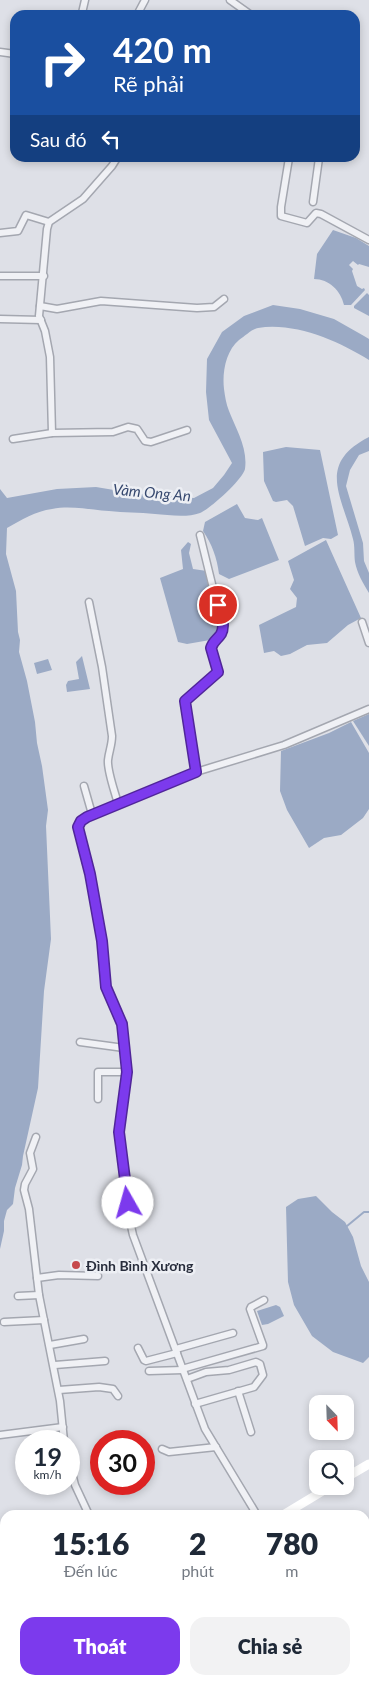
<!DOCTYPE html>
<html lang="vi">
<meta charset="utf-8">
<style>
body{margin:0;font-family:Lato,sans-serif;background:#f2f2f3;color:#1f2937;height:100vh;display:flex;flex-direction:column;font-size:19px;white-space:nowrap}
*{box-sizing:border-box;margin:0}
p{font-size:16px;color:#747a83}
.icon{flex:none;width:28px;height:28px;fill:none;stroke:currentColor;stroke-width:2;stroke-linecap:round;stroke-linejoin:round}
.map{position:relative;flex:1;overflow:hidden}
.details{position:absolute;left:0px;top:1510px;width:370px;height:175px;display:flex;flex-direction:column;background:#fff;border-radius:15px 15px 0 0;box-shadow:0 2px 8px #0003}
.details>*{flex:none}
.banner{position:absolute;left:10px;top:10px;width:350px;height:152px;border-radius:15px;box-shadow:0 2px 8px #0003;background:#1a4fa0;color:#fff;overflow:hidden}
.needle{width:32px;rotate:157deg}
.tools{position:absolute;left:309px;top:1395px;display:grid;gap:10px}
.tools a{display:grid;place-items:center;width:45px;height:45px;border-radius:10px;background:#fff;box-shadow:0 2px 8px #0003;font-size:25px}
.speed{position:absolute;left:15px;top:1430px;display:flex;gap:10px;font-size:25px;font-weight:700;text-align:center}
.speed>*{display:grid;place-content:center;width:65px;height:65px;border-radius:50%;background:#fff;box-shadow:0 2px 8px #0003;line-height:1}
.speed small{font-size:12px;font-weight:400}
.speed .limit{border:8px solid #d22;background:#fff;color:#111}
.pin{position:absolute;display:grid;place-items:center;width:42px;height:42px;color:#fff;margin:-21px;border:2px solid #fff;border-radius:50%;box-shadow:0 1px 5px #0007}
.me{position:absolute;width:55px;margin:-28px;rotate:353deg;stroke-linejoin:round;filter:drop-shadow(0 0 4px #0008)}
.turn{display:flex;align-items:center;gap:18px;height:105px;padding:0 20px;font-size:22px}
.turn .icon{width:65px;height:65px;stroke-width:2.5}
.turn b{display:block;font-size:35px;line-height:42px}
.then{display:flex;align-items:center;height:48px;padding:0 20px;background:#0003;gap:10px;font-size:19px}
.eta{display:flex;justify-content:space-evenly;align-items:center;height:85px;text-align:center}
.eta b{font-size:30px;font-weight:800;line-height:35px}
.primary-button{display:flex;gap:10px;margin-top:auto;padding:10px 20px}
.primary-button a{flex:1;height:58px;border-radius:15px;background:#7c3aed;color:#fff;font-size:20px;font-weight:800;line-height:58px;text-align:center}
.primary-button a+a{background:#f2f2f3;color:#1f2937}
.map>svg:first-child{display:block}
</style>
<div class="map">
<svg width="369" height="1685" viewBox="0 0 369 1685">
<rect width="100%" height="100%" fill="#dee0e7"/>
<g fill="#9baac5">
<path d="M333,230l23,8 13,8v21l-10,-3 -1,1 -5,-4 -4,4 4,4 -1,2 5,15 5,3 2,-1 1,2 -14,15h-7c-3,-14 -15,-26 -30,-26l3,-25z"/>
<polygon points="367,293 369,295 369,316 354,308 354,306"/>
<path d="M273,305l27,4 34,10 30,17 5,3v21c-31,-19 -74,-38 -111,-32 -6,1 -13,8 -19,12 -13,11 -17,32 -15,49 1,7 2,15 5,22 7,18 19,37 16,58 -2,10 -35,40 -45,44 -13,5 -32,2 -45,1 -16,-2 -31,-1 -46,-3 -19,-1 -38,-6 -57,-2 -16,2 -31,11 -45,19l-1,26 10,37 2,41 2,8 -1,12 8,29 8,41 2,21 5,23 6,44 -2,16 5,113 -7,52 -6,97 -15,68 -1,9 -7,23 -2,16 -6,6 -3,11v10l-4,18v-760l7,9 50,-9 39,-2 36,6 62,5 19,-10 11,-13 8,-12 -23,-43 -3,-28 1,-33 15,-27 22,-16z"/>
<path d="M369,437v14l-10,4 -9,15 -4,16 17,57 1,18 5,12v20c-6,-10 -12,-20 -14,-31 -1,-8 0,-16 -2,-23 -11,-43 -37,-75 16,-102z"/>
<polygon points="286,447 320,450 338,535 331,539 323,538 305,546 293,506 287,500 276,502 273,501 264,481 263,452"/>
<path d="M237,504l8,14 13,2 4,-2 17,42 -50,19 -10,-5c-2,-16 -7,-30 -16,-43l2,-9z"/>
<polygon points="326,540 361,618 348,625 327,643 307,645 290,654 281,656 274,651 264,653 259,625 296,607 297,598 290,589 294,580 288,561"/>
<polygon points="188,542 191,544 189,553 193,569 207,571 215,610 217,631 210,640 187,644 178,642 160,578 183,569 181,550"/>
<polygon points="82,656 90,689 67,692 66,685 68,681 79,679 76,662"/>
<polygon points="48,659 52,670 37,674 34,663"/>
<polygon points="369,714 369,746 353,721"/>
<polygon points="351,722 369,753 369,809 363,818 341,835 324,838 309,848 287,810 280,791 281,751 329,733"/>
<polygon points="316,1196 332,1212 345,1222 353,1237 361,1266 369,1282 369,1357 363,1363 333,1352 312,1336 294,1305 288,1282 286,1207 298,1199"/>
<polygon points="276,1305 280,1307 284,1316 268,1324 262,1325 257,1311"/>
</g>
<g fill="none" stroke-linecap="round" stroke-linejoin="round">
<polyline stroke="#9baac5" stroke-width="2" points="347,1226 364,1212 369,1212"/>
<defs>
<g id="street">
<polyline points="230,0 251,15"/>
<polyline points="82,13 85,0"/>
<polyline points="137,15 145,0"/>
<polyline points="0,52 15,54"/>
<polyline points="289,158 281,207 281,216 307,223 316,213 321,214 369,240"/>
<polyline points="313,202 319,158"/>
<polyline points="0,233 18,231 26,215 49,222"/>
<polyline points="1,276 44,276"/>
<polyline points="40,306 57,309 101,301 197,308 214,307 224,299"/>
<polyline points="0,319 41,320"/>
<polyline points="52,433 50,357 45,331 39,316 47,229 49,222 83,199 112,166 117,158"/>
<polyline points="13,439 52,433 113,432 128,427 137,429 145,441 151,442 187,430"/>
<path d="M89,602l13,65 10,69c0,9 -3,15 -4,24 -1,11 7,32 10,44"/>
<polyline points="362,622 369,643"/>
<path d="M196,772l-11,-71 33,-29 -7,-24c1,-8 9,-12 12,-19l-23,-94"/>
<polyline points="84,786 92,814"/>
<polyline points="80,1042 124,1048"/>
<polyline points="98,1099 98,1072 127,1072"/>
<polyline points="36,1137 30,1153 33,1169 25,1184 24,1190 29,1209 39,1295 60,1401 64,1441"/>
<polyline points="37,1278 59,1275 98,1276"/>
<polyline points="18,1296 39,1295"/>
<polyline points="4,1322 44,1320"/>
<polyline points="50,1345 84,1339"/>
<polyline points="138,1348 144,1360 146,1361 177,1353"/>
<polyline points="176,1349 233,1333"/>
<polyline points="55,1365 105,1361"/>
<polyline points="182,1369 263,1346 263,1345 250,1309 251,1307 264,1300"/>
<polyline points="149,1371 183,1370"/>
<polyline points="187,1379 206,1372 229,1370 256,1362 260,1364 263,1375 254,1387 195,1404"/>
<polyline points="59,1390 99,1387 113,1389 118,1396"/>
<polyline points="238,1391 251,1432"/>
<polyline points="0,1435 63,1427"/>
<polyline points="162,1449 169,1452 216,1447"/>
<polyline points="69,1461 75,1485 89,1515"/>
<polyline points="257,1515 205,1429 133,1235 129,1217 119,1132 127,1072 122,1024 106,987 102,941 90,874 78,827 81,821 87,817 118,804 196,772 284,745 369,709"/>
<polyline points="365,1567 369,1568"/>
<polyline points="365,1643 369,1641"/>
<polyline points="68,1680 70,1685"/>
<polyline points="295,1680 297,1685"/>
<polyline points="76,1685 84,1680"/>
<polyline points="136,1685 143,1680"/>
</g>
</defs>
<use href="#street" stroke="#a4a7b0" stroke-width="9"/>
<use href="#street" stroke="#f0f1f5" stroke-width="6"/>
<g stroke="#fff" stroke-width="9">
<polyline points="345,1478 369,1464"/>
<polyline points="283,1515 331,1486"/>
<polyline points="0,1639 5,1638"/>
</g>
</g>
<g fill="none" stroke-linecap="round" stroke-linejoin="round">
<defs>
<path id="route" d="M128,1203l-9,-71 8,-60 -5,-48 -16,-37 -4,-46 -12,-67 -12,-47 3,-6 6,-4 109,-45 -11,-71 33,-29 -7,-24c2,-7 7,-9 10,-14 5,-9 -1,-21 -3,-29"/>
</defs>
<use href="#route" stroke="#51269a" stroke-width="12"/>
<use href="#route" stroke="#7c3aed" stroke-width="9"/>
</g>
<circle fill="#c6494c" stroke="#edeff4" stroke-width="2" cx="76" cy="1265" r="5"/>
<g text-anchor="middle" dominant-baseline="central" stroke-width="5" stroke-linejoin="round" paint-order="stroke">
<g font-size="14" font-weight="bold" fill="#282d3c" stroke="#edeff4" text-anchor="start">
<text x="86" y="1265">Đình Bình Xương</text>
</g>
<g font-size="15" font-style="italic" fill="#35476e" stroke="#edeff4">
<text transform="translate(152 492) rotate(5)">Vàm Ong An</text>
</g>
</g>
</svg>
<div class="tools">
<a><svg class="needle" viewBox="-14 -14 28 28"><path d="M0-13l5 13h-10z" fill="#e53935"/><path d="M0 13l5-13h-10z" fill="#747a83"/></svg></a>
<a><svg class="icon" aria-label="search" viewBox="0 0 24 24"><circle cx="10" cy="10" r="6"/><path d="M15 15l6 6"/></svg></a>
</div>
<div class="speed"><div>19<small>km/h</small></div><div class="limit">30</div></div>
<div class="pin" style="left:218px;top:605px;background:#d93025"><svg class="icon" aria-label="arrive" viewBox="0 0 24 24"><path d="M6 21V4h12l-3 4 3 4H6"/></svg></div>
<svg class="me" style="left:128px;top:1203px" viewBox="-20 -20 40 40"><circle r="19" fill="#fff"/><path d="M0-13L10 11 0 6-10 11z" fill="#7c3aed"/></svg>
<div class="banner">
<div class="turn"><svg class="icon" aria-label="right" viewBox="0 0 24 24"><path d="M7 20v-9h11M14 6l5 5-5 5"/></svg><div><b>420 m</b>Rẽ phải</div></div>
<div class="then">Sau đó<svg class="icon" aria-label="left" viewBox="0 0 24 24"><path d="M17 20v-9H6M10 6l-5 5 5 5"/></svg></div>
</div>
<section class="details">
<div class="eta">
<div><b>15:16</b><p>Đến lúc</p></div>
<div><b>2</b><p>phút</p></div>
<div><b>780</b><p>m</p></div>
</div>
<div class="primary-button"><a>Thoát</a><a>Chia sẻ</a></div>
</section>
</div>
